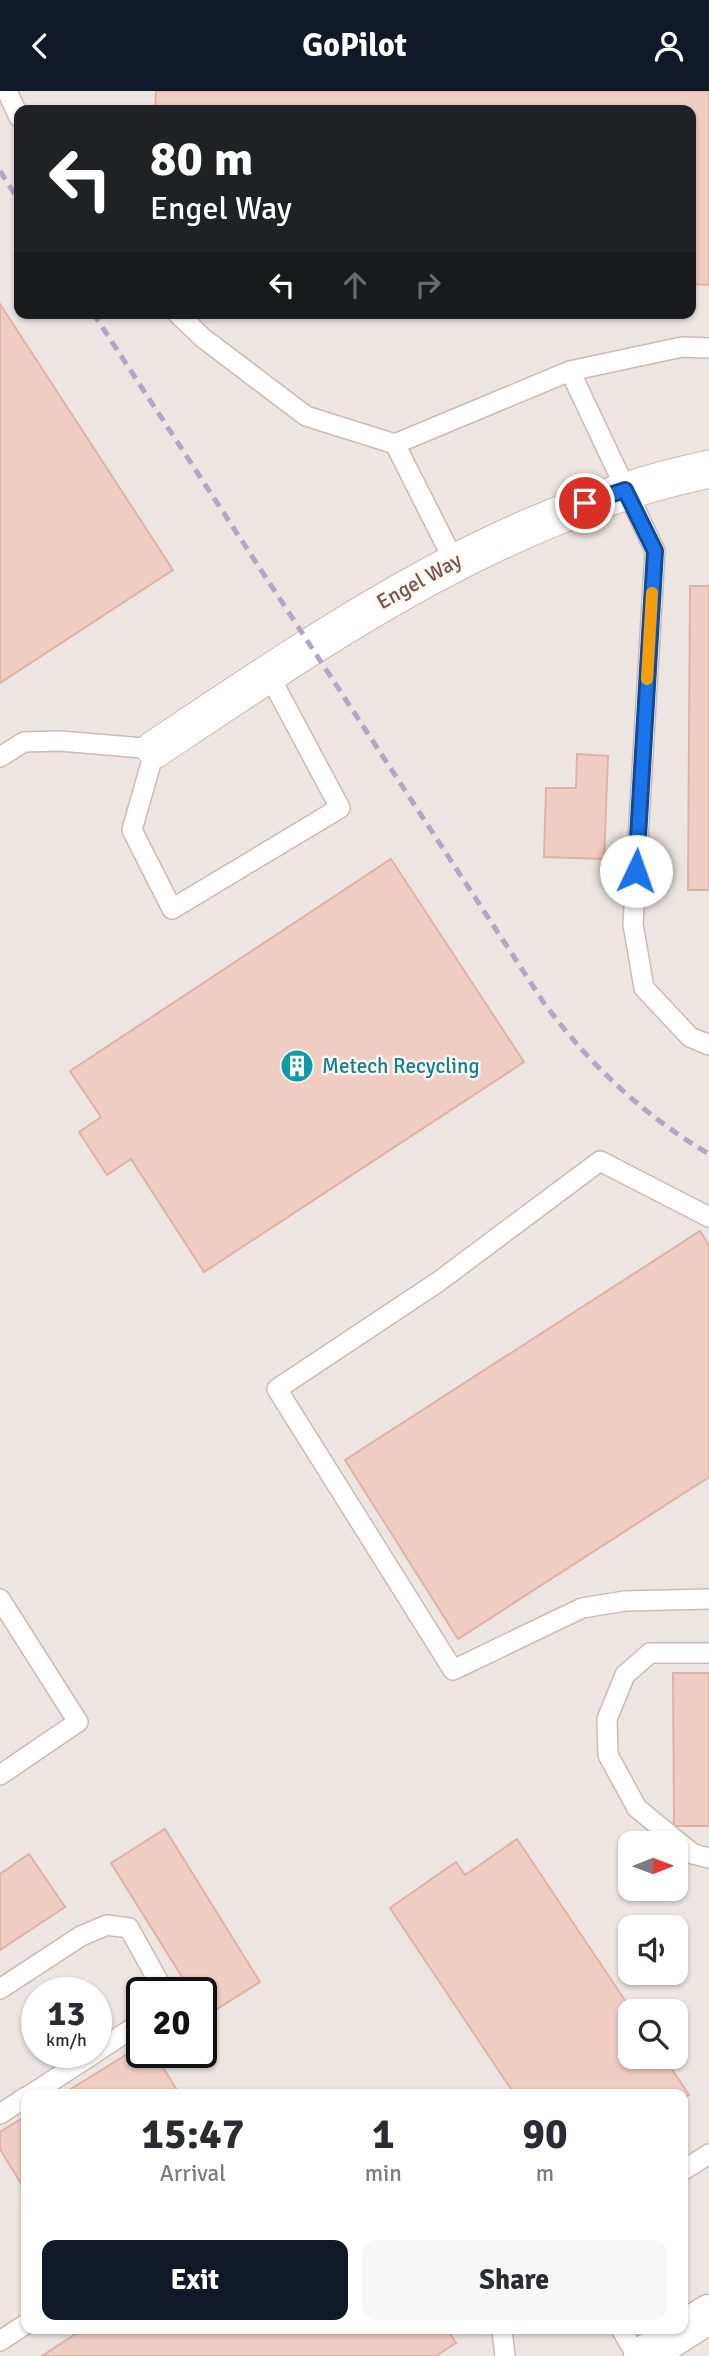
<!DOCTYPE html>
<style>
body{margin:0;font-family:Signika,sans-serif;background:#f7f7f7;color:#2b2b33;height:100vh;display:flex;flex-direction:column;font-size:26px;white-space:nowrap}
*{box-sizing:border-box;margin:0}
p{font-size:23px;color:#7c7c81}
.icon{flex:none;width:38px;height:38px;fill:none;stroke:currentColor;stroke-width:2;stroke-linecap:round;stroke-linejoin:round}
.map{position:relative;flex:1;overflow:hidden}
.drawer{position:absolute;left:21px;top:1998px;width:667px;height:245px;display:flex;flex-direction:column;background:#fff;border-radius:14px;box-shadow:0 2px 5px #0004}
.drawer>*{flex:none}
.banner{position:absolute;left:14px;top:14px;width:682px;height:214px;border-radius:14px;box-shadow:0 2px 5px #0004;background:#202124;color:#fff;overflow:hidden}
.needle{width:46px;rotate:89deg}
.controls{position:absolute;left:618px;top:1740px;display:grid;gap:14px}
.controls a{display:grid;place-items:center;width:70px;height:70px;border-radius:14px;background:#fff;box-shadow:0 2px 5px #0004;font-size:35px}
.speed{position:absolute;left:21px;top:1886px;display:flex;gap:14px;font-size:35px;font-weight:700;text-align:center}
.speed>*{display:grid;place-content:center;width:91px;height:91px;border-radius:50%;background:#fff;box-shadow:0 2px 5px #0004;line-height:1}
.speed small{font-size:18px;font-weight:400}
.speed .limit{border:4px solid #111;border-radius:10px;background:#fff;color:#111}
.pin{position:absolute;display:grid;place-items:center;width:60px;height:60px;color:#fff;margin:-30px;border:4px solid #fff;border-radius:50%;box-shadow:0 2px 7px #0007}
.me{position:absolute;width:77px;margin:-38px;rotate:3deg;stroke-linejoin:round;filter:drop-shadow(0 0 5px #0008)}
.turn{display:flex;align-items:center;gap:24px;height:147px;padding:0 21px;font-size:32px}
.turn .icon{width:91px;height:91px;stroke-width:2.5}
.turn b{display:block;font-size:49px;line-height:60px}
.lanes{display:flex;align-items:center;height:66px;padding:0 21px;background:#0003;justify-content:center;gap:35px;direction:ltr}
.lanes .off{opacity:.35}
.eta{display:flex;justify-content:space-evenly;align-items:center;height:119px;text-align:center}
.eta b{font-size:42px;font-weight:700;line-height:49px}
.action{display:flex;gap:14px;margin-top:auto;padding:14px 21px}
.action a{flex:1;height:80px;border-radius:14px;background:#111827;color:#fff;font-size:28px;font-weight:700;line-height:80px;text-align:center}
.action a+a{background:#f7f7f7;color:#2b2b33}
header{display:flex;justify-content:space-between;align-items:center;height:91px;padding:0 21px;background:#111827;color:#fff;font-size:32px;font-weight:700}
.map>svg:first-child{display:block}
</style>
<header><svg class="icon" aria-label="back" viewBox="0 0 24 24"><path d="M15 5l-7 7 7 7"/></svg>GoPilot<svg class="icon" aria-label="person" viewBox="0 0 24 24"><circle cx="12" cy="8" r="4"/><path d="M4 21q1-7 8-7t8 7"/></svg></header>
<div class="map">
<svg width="709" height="2265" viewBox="0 0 709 2265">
<rect width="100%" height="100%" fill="#fbf1e8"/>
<path fill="#ece5e1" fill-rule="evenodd" d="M0,0h709v2265h-709zM19,19h672v203h-672zM630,1752h46v45h-46zM630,1836h46v45h-46zM37,1902h59v60h-59zM142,1902h59v60h-59zM630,1920h46v45h-46zM26,2004h656v234h-656z"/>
<g fill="#efcdc2" stroke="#e0b2a3" stroke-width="2">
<polygon points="156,0 709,0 709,194 691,193 691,19 155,19"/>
<polygon points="0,213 173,479 0,592"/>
<polygon points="690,495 709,495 709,799 688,799"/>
<polygon points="577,663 608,665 604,768 544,766 546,697 576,697"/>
<polygon points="391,768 524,971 204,1181 131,1068 107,1084 79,1041 101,1026 70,980"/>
<polygon points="700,1140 709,1154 709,1386 458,1548 345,1369"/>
<polygon points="673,1582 709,1582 709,1735 674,1735"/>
<polygon points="165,1738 260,1891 206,1925 201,1918 201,1902 192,1902 111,1772"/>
<polygon points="517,1748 632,1920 630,1965 663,1965 689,2004 682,2008 682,2004 515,2004 390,1817 456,1771 465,1784"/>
<polygon points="29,1763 65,1816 0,1859 0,1783"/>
<polygon points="142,1954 142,1962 154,1962 180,2004 61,2004"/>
<polygon points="26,2025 26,2101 0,2058 0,2041"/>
<polygon points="83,2238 447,2238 456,2252 436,2265 42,2265"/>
</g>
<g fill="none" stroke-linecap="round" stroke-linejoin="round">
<defs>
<g id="lane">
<polyline points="7,0 19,26"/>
<polyline points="177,222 203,247 306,325 395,353"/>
<polyline points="570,280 682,256 709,257"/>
<polyline points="454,470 395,353 570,280 655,460 633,833 644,897 690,946 709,954"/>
<polyline points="0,666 24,651 60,650 155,658 132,739 172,818 340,717 268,582"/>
<polyline points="709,1126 600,1070 438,1191 277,1298 453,1579 582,1517 625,1510 709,1508"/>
<polyline points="0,1508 78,1631 0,1684"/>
<polyline points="709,1562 650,1562 625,1584 607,1628 608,1664 637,1717 693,1763 709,1767"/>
<polyline points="0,1898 81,1845 107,1834 129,1837 161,1895 160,1902"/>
<polyline points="96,1961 142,1931"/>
<polyline points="30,2004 95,1962"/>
<polyline points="0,2023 26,2006"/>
<polyline points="682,2080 709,2063"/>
<polyline points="502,2238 505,2265"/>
<polyline points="621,2238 637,2265"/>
<polyline points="0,2250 26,2233"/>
</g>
<path id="street" d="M155,658c174,-116 346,-236 554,-280"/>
<polyline id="secondary" points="643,2265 709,2223"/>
</defs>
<use href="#lane" stroke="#cfbab2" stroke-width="22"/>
<use href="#street" stroke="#cfbab2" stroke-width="39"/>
<use href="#secondary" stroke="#d1b9af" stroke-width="41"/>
<use href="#lane" stroke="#fff" stroke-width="19"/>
<use href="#street" stroke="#fff" stroke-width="37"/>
<use href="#secondary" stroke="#fff" stroke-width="38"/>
<g stroke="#b3a7c5" stroke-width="5" stroke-dasharray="10 7" stroke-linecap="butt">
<polyline points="0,80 19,110"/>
<path d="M93,222l451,690c46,62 99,112 165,151"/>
</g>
</g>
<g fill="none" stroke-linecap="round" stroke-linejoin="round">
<defs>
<polyline id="route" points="585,412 625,399 655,460 636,780"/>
</defs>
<use href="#route" stroke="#114b97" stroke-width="18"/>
<use href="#route" stroke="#1a73e8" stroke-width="12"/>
<polyline stroke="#f59e0b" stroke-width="12" points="647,588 652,502"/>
</g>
<defs>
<symbol id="building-disc" viewBox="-11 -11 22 22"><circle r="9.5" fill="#0f9aa8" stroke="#fef6ef"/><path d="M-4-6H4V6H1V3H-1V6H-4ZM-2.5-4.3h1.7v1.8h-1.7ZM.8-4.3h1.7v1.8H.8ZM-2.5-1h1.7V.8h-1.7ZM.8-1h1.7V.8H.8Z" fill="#fff"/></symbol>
</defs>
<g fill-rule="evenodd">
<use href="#building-disc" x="278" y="956" width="38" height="38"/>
</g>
<g text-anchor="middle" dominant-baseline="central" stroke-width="5" stroke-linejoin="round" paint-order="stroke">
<g font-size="21" fill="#74564e" stroke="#fef6ef">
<text transform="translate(419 490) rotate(-29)">Engel Way</text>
</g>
<g font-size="21" fill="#0d838f" stroke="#fef6ef" text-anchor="start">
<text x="322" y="975">Metech Recycling</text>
</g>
</g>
</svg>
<div class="controls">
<a><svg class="needle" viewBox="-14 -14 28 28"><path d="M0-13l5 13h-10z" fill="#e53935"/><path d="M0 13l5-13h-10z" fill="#7c7c81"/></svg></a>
<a><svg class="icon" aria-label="sound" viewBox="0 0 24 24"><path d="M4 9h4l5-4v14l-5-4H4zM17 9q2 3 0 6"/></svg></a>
<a><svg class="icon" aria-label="search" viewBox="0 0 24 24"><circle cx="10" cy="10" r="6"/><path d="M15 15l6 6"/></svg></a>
</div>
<div class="speed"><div>13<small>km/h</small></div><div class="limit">20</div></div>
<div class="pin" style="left:585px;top:412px;background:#d93025"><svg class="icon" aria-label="arrive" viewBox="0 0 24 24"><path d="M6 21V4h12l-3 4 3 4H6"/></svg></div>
<svg class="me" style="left:636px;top:780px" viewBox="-20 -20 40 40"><circle r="19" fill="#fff"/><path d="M0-13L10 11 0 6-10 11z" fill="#1a73e8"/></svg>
<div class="banner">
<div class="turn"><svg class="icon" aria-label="left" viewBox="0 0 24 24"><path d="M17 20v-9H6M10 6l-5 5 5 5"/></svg><div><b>80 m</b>Engel Way</div></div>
<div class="lanes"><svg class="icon" aria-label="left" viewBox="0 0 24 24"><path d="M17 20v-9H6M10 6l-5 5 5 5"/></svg><svg class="icon off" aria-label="ahead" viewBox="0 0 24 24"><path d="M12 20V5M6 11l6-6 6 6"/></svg><svg class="icon off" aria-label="right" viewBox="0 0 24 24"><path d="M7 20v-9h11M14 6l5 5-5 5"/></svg></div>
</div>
<section class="drawer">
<div class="eta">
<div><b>15:47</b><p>Arrival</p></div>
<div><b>1</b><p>min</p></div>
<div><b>90</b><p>m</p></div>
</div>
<div class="action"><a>Exit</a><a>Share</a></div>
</section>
</div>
